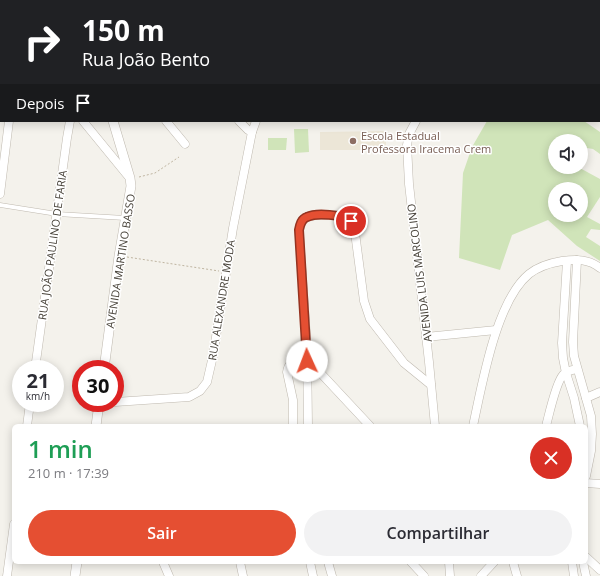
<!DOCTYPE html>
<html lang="pt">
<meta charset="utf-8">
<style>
body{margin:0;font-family:"Open Sans",sans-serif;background:#f2f2f3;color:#2b2b33;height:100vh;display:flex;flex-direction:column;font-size:15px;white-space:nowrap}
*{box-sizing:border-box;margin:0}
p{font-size:13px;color:#7c7c81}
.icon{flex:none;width:22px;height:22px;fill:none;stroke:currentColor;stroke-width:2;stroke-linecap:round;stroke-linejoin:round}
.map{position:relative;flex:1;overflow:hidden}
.panel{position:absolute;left:12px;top:424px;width:576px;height:140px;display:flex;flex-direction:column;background:#fff;border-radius:6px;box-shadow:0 2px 10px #0003}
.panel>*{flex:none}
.top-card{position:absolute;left:0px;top:0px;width:600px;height:122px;box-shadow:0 2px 10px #0003;background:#202124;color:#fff;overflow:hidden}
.tools{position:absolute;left:548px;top:134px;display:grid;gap:8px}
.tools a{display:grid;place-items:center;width:40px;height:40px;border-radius:50%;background:#fff;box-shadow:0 2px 10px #0003;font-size:20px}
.speed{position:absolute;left:12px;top:360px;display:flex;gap:8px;font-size:20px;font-weight:700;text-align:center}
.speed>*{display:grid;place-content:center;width:52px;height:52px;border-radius:50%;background:#fff;box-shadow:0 2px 10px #0003;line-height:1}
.speed small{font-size:10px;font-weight:400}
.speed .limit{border:6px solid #d22;background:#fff;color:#111}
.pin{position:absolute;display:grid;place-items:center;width:34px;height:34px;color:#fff;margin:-17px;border:2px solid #fff;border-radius:50%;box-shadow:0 1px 4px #0007}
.me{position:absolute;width:44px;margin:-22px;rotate:358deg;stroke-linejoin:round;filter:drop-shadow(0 0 3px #0008)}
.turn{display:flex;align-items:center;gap:14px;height:84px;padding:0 16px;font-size:18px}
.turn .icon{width:52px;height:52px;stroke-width:2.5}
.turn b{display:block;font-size:28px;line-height:34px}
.then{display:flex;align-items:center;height:38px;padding:0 16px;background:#0003;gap:8px;font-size:15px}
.round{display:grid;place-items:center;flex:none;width:42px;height:42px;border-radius:21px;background:#f2f2f3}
.headline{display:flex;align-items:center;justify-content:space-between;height:68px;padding:0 16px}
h1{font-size:24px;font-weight:600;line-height:30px;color:#1e9e55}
.button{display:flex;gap:8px;margin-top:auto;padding:8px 16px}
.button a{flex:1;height:46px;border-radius:24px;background:#e54f32;color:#fff;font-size:16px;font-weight:600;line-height:46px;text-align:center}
.button a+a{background:#f2f2f3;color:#2b2b33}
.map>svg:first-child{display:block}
</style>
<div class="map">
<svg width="600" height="576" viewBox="0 0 600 576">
<rect width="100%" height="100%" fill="#f4f2ec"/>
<polygon fill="#ece6d7" points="386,131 386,150 320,150 320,132"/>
<g fill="#d0e4b9" fill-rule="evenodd">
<polygon points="271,0 457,0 456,1"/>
<polygon points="564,0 600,0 600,30 599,1 563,1"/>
<path d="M487,121h97l16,11v22l-7,-5 -12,-2v-6h-26v26h23l22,12v18l-13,20 13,7v6l-9,-1 -5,8 14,9v15l-23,-15 -29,-26 -36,15 -12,35 -41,-12 4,-85 9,-26zM555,189h26v26h-26z"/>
<polygon points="294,129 308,129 309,152 295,153"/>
<polygon points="268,138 287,138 286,150 268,150"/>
</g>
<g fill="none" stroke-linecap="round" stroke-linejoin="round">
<defs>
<polyline id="service" points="0,205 57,214 125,218"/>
<g id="minor">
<polyline points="61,0 62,1"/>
<polyline points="130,1 132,0"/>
<polyline points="0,33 1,34"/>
<polyline points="599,73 600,74"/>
<polyline points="0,110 1,110"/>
<polyline points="83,121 128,176"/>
<polyline points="166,121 185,144"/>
<polyline points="239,121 248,130 252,132"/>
<polyline points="416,121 409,134 407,145 409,184 429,362 435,426"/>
<polyline points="0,194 9,121"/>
<polyline points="577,260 573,342 574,356 591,416 592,434 591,451 586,476"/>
<polyline points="567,261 562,343 563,358 566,373 574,398 580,426"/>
<polyline points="426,337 496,330"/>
<polyline points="35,369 67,138 70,121"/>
<polyline points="586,398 600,392"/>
<polyline points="115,402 189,397 200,391 207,382 213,356 233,228 252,132 256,121"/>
<polyline points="27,426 30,403"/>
<path d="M293,426v-26l-6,-28c2,-15 18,-12 27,-6l56,60"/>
<polyline points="308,426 307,347 299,230 302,220 307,217 317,215 336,215 348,219 354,225 364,301 370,319 404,363 431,385"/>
<path d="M473,426c9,-41 23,-125 56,-152 10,-8 21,-11 33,-13 14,-2 27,-2 38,7"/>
<path d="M546,426c3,-11 10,-44 17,-51 3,-4 9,-5 14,-6"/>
<polyline points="586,483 600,484"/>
<polyline points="586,557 600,570"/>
<polyline points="163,562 169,576"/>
<polyline points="240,562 243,576"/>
<polyline points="310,562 313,576"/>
<polyline points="328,562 332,576"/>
<polyline points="411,562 424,576"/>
<polyline points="449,562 450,576"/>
<polyline points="513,562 517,576"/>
<polyline points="572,562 574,576"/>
<polyline points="583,562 586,576"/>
<polyline points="7,576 14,524"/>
<polyline points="481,576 494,562"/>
</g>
<g id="tertiary">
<polyline points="101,0 101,1"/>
<polyline points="104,369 119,256 131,186 130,178 113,121"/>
<polyline points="96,426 99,403"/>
<polyline points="75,576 77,562"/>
</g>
</defs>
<use href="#service" stroke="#bfb9af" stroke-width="5"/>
<use href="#minor" stroke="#bfb9af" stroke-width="9"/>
<use href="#tertiary" stroke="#bfb9af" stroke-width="10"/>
<g stroke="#bfb5a1" stroke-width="1" stroke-dasharray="2 2" stroke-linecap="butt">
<polyline points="139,177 155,173 179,157"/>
<polyline points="127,257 219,271"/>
</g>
<use href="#service" stroke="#fff" stroke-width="4"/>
<use href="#minor" stroke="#fff" stroke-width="8"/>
<use href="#tertiary" stroke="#fff" stroke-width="9"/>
</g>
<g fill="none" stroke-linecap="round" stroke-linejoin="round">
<defs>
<path id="route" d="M307,361l-8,-131c1,-5 2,-11 8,-13 10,-5 35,-2 44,4"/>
</defs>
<use href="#route" stroke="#953320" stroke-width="10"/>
<use href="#route" stroke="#e54f32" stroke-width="7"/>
</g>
<circle fill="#8d6e63" stroke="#fff" stroke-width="1.5" cx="353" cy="141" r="4"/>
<g text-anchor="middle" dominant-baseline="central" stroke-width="3" stroke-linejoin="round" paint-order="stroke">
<g font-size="11" fill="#785e54" stroke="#fff" text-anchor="start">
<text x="361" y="135">Escola Estadual<tspan x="361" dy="13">Professora Iracema Crem</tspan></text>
</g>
<g font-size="11" fill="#48433a" stroke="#fff">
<text transform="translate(52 245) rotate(-82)">RUA JOÃO PAULINO DE FARIA</text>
<text transform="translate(120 261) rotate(-81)">AVENIDA MARTINO BASSO</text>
<text transform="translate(419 273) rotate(-97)">AVENIDA LUIS MARCOLINO</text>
<text transform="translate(221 300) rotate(-81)">RUA ALEXANDRE MODA</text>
</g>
</g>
</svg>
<div class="tools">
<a><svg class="icon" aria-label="sound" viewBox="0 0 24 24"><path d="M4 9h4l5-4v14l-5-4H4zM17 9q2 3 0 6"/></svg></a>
<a><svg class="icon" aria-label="search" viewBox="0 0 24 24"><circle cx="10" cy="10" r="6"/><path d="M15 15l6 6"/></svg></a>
</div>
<div class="speed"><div>21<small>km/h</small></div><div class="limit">30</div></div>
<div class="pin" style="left:351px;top:221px;background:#d93025"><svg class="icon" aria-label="arrive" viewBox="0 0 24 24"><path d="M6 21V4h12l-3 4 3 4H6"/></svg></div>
<svg class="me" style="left:307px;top:361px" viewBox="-20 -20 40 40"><circle r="19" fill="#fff"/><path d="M0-13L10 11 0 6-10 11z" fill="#e54f32"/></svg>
<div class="top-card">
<div class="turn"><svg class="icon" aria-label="right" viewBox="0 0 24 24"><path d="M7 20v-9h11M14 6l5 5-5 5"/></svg><div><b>150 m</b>Rua João Bento</div></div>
<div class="then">Depois<svg class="icon" aria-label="arrive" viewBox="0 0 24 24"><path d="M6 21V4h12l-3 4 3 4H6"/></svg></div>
</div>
<section class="panel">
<div class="headline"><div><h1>1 min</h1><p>210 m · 17:39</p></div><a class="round" style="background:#d93025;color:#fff"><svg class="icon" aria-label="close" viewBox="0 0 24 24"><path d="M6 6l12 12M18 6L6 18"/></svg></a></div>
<div class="button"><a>Sair</a><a>Compartilhar</a></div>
</section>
</div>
